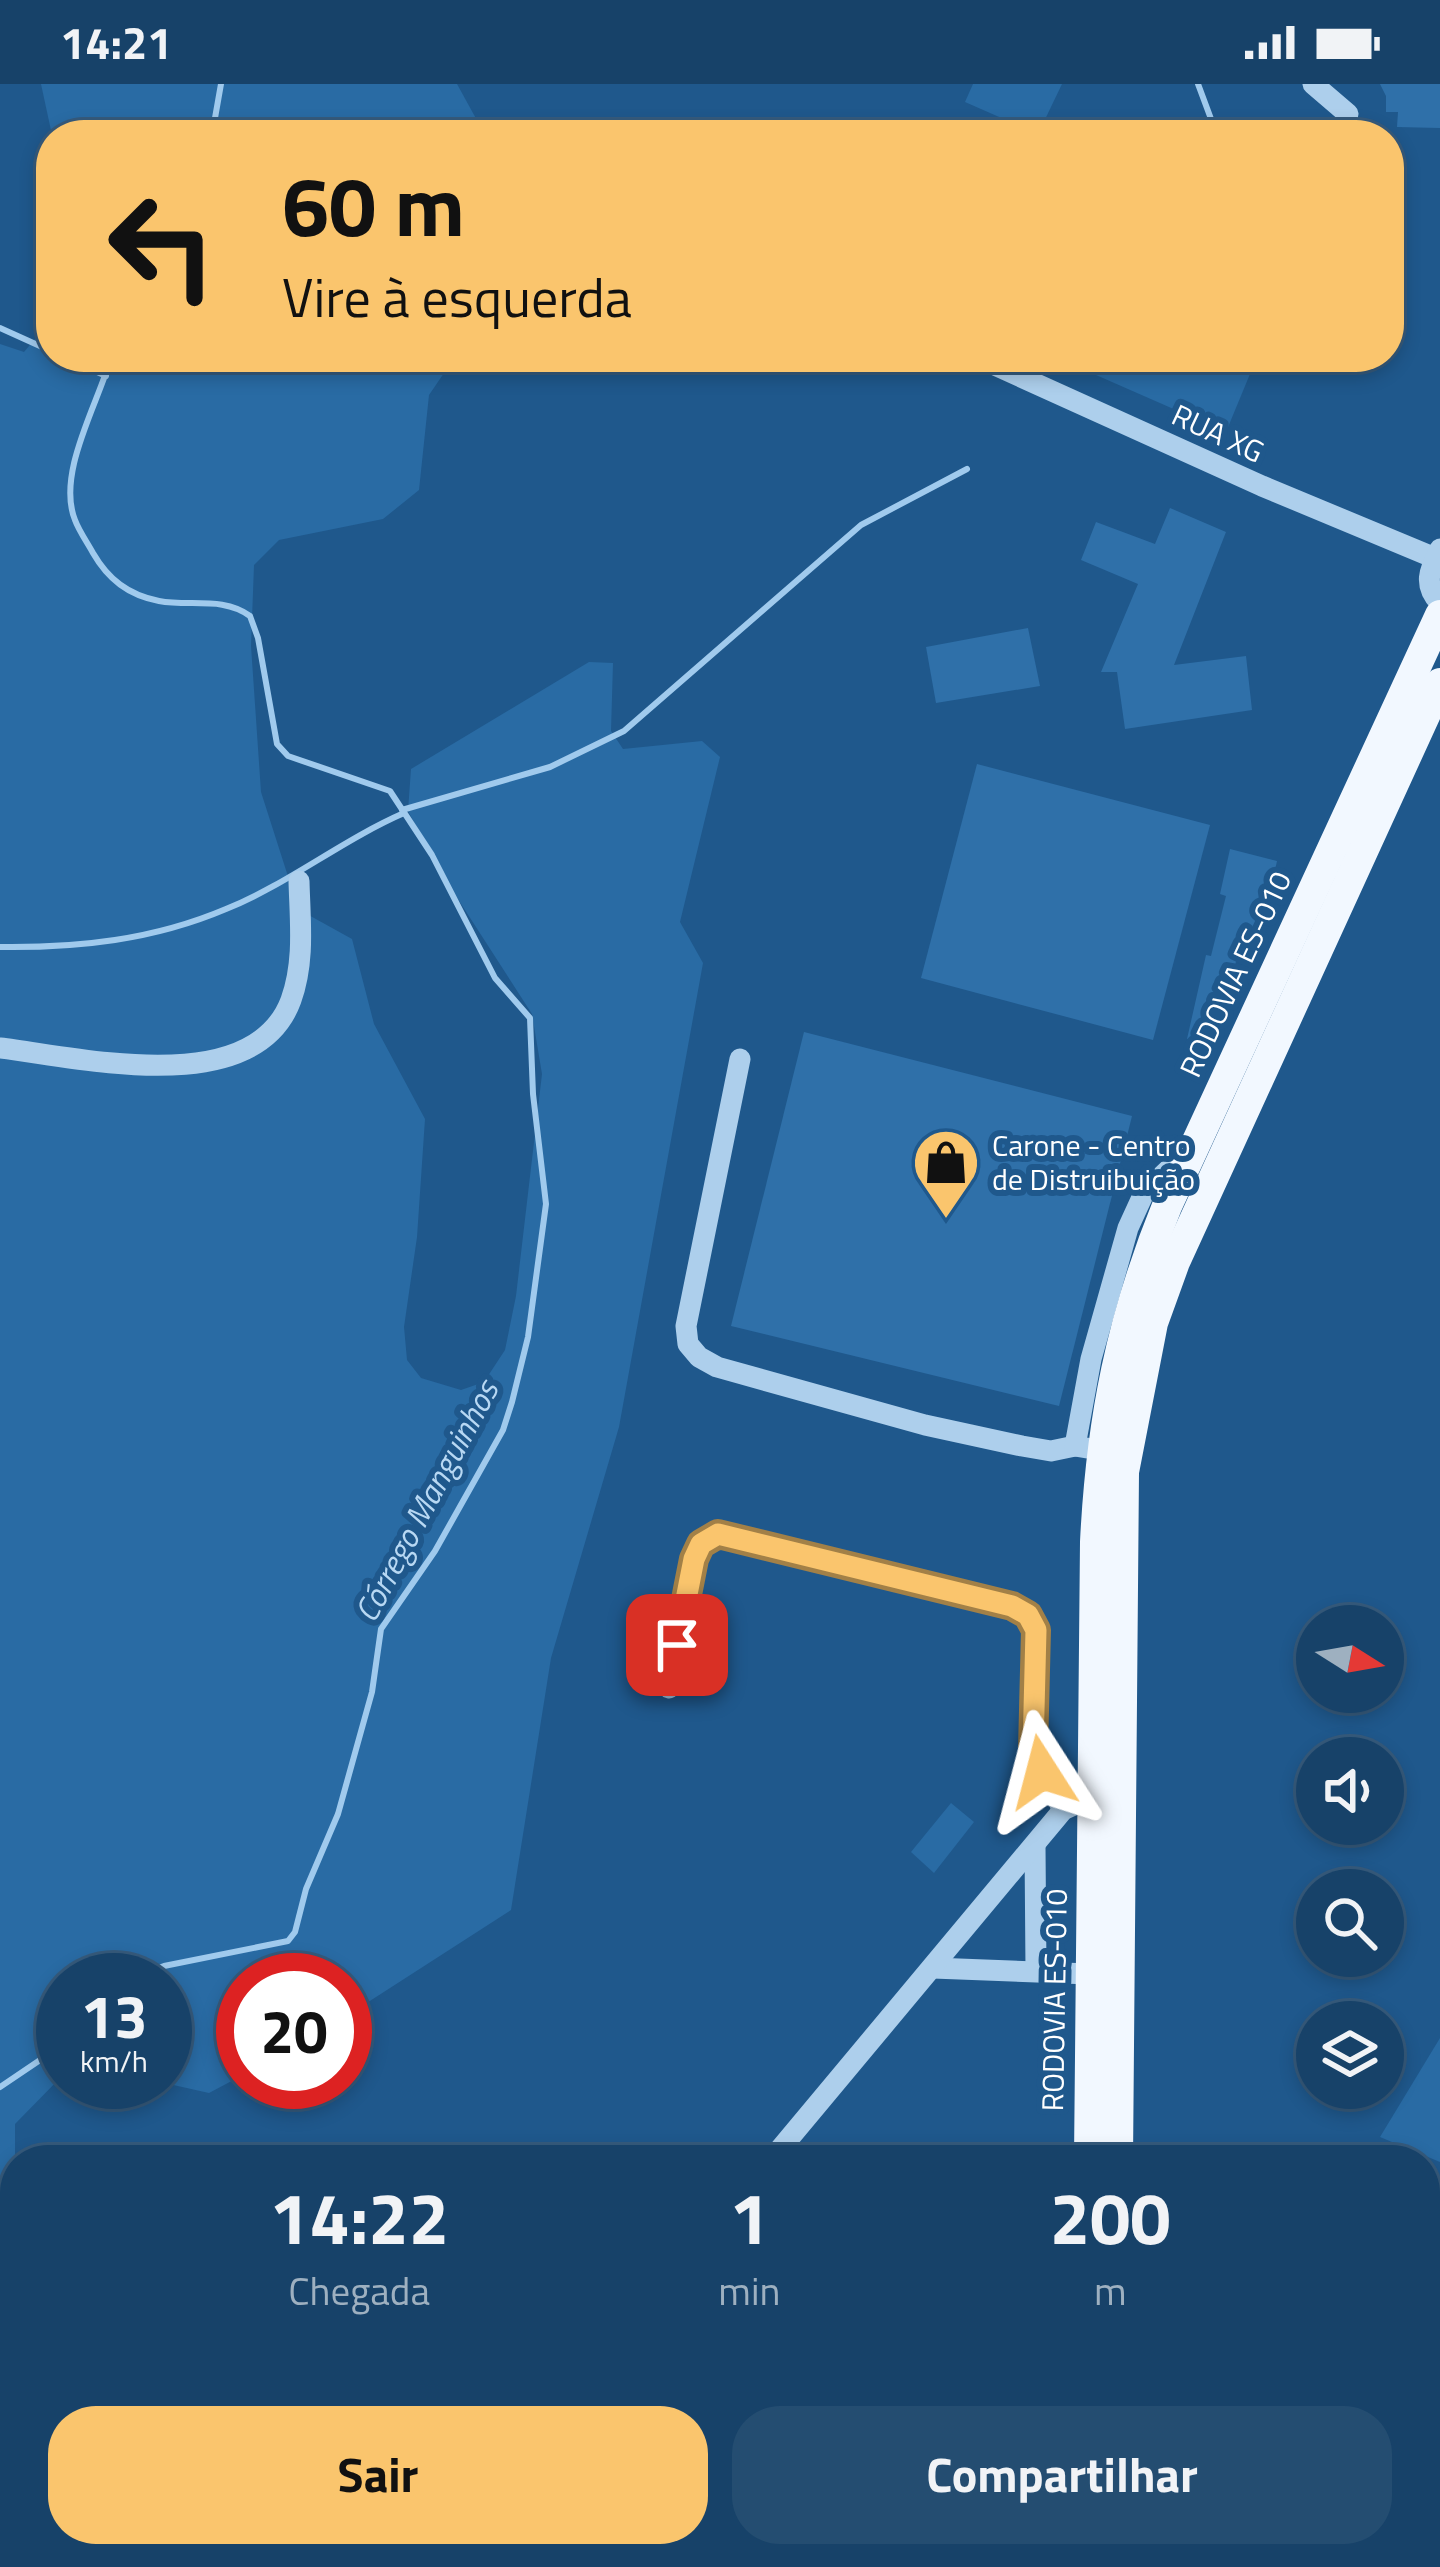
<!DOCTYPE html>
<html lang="pt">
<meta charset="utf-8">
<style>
body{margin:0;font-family:"Titillium Web",sans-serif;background:#244d71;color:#f1f3f6;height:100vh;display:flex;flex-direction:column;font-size:45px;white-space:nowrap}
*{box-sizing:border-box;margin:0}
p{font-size:39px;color:#9eb0c0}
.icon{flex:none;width:66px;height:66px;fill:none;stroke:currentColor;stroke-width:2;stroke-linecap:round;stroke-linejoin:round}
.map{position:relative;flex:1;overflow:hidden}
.drawer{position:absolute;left:0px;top:2061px;width:1440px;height:423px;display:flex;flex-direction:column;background:#174269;border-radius:48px 48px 0 0;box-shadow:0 6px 18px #0003,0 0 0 3px #365b7d}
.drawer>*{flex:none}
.hud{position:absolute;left:36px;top:36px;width:1368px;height:252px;border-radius:48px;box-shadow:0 6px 18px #0003,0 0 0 3px #365b7d;background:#fac56d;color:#111;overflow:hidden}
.needle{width:78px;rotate:101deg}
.fabs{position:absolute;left:1296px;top:1521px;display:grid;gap:24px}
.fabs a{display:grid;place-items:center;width:108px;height:108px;border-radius:50%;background:#174269;box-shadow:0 6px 18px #0003,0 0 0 3px #365b7d;font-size:60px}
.speed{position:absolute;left:36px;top:1869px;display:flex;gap:24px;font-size:60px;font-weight:700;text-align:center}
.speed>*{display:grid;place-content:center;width:156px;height:156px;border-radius:50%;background:#174269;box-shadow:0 6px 18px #0003,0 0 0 3px #365b7d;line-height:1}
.speed small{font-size:30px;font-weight:400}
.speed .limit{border:18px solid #d22;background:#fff;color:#111}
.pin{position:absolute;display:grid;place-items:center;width:102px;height:102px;color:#fff;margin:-51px;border-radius:24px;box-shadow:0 6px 18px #0006}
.me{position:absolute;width:132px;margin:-66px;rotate:351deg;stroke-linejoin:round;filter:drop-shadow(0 0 9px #0008)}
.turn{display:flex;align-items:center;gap:42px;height:252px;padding:0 48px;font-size:54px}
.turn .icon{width:156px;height:156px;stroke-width:2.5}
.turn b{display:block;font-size:84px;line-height:102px}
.eta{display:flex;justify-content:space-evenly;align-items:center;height:204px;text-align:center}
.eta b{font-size:72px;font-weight:700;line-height:84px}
.primary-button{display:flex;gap:24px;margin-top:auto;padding:24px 48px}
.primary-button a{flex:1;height:138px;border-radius:48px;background:#fac56d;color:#111;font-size:48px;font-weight:700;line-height:138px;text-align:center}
.primary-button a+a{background:#244d71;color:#f1f3f6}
.status{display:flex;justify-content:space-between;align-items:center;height:84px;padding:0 60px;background:#174269;direction:ltr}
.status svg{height:33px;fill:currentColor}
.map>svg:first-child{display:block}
</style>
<div class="status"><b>14:21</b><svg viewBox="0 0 49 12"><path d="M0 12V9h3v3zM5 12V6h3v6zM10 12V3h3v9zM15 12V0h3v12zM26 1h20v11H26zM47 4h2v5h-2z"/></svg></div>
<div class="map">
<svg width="1440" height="2483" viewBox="0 0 1440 2483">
<rect width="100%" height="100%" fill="#1f588c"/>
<g fill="#296ba4">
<polygon points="41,0 457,0 479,40 480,51 52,51"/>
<polygon points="973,0 1062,0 1038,50 965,18"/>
<polygon points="51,236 51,273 455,273 429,311 419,406 383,435 279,456 254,481 251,562 261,708 293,808 305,829 352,855 374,940 425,1035 417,1153 404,1243 407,1276 421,1294 461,1306 484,1298 505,1266 516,1212 542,990 532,930 445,795 408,727 411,685 589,578 613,579 611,647 623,665 702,657 720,673 680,838 703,879 619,1343 551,1574 511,1826 345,1933 345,1896 243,1896 243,1991 209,2009 160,1998 165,1998 165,1896 63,1896 63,1991 15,2040 15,2283 9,2293 0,2337 0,260 24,268"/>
<polygon points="1055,273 1257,273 1226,348"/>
<polygon points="951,1719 974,1738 934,1789 911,1768"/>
<polygon points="1440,1954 1440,2078 1380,2053"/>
</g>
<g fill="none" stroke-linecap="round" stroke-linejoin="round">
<g stroke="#a0caed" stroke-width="6">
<polyline points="1198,0 1217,51"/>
<polyline points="212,51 221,0"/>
<polyline points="0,244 51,267"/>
<polyline points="64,273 106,292"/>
<path d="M111,273c-12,45 -55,116 -36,163 4,11 12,22 18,33 15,26 35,42 66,48 30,6 64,-5 91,15l8,22 19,106 11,12 102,35 42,64 63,123 35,40 3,76 13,110 -18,133 -16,65 -9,28 -68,121 -54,78 -9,63 -34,122 -32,75 -11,43 -7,9 -124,25 -39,14"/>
<polyline points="402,726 550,683 624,647 861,441 967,385"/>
<path d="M0,863c78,1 153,-7 226,-38 62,-25 116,-69 178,-96"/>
<polyline points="0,2003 46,1972 63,1947"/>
</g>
</g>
<g fill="#2f70a9">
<polygon points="1380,0 1440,0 1440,44 1397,43 1398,28 1386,28 1386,12"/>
<polygon points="1170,424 1226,448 1174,581 1246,572 1252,626 1125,645 1117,588 1101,588 1138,500 1081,476 1096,438 1155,460"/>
<polygon points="1028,544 1040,602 936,619 926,563"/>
<polygon points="977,680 1210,741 1153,956 921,894"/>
<polygon points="1230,765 1277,777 1259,859 1241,855 1217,962 1187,955 1206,871 1211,872 1226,812 1220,810"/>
<polygon points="804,948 1132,1032 1059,1322 731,1242"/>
</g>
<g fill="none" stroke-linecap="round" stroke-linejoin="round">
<g stroke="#adcfec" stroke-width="21">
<polyline points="1313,0 1348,30"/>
<polyline points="742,273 767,273"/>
<polyline points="977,273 1262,402 1435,474"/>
<path d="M1440,465c-11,21 -17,36 0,54"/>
<path d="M0,964c78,9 254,53 291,-48 14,-39 9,-79 8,-119"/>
<polyline points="740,975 686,1242 688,1260 699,1273 717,1283 925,1341 1022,1362 1051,1367 1075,1362"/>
<polyline points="1087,1364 1075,1362 1091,1275 1128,1144 1144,1109 1187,1068"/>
<polyline points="669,1604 694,1475 701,1460 718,1450 1012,1522 1028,1531 1036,1546 1033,1666 1063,1726"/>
<polyline points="1035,1762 1036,1887"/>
<polyline points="933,1884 1090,1890"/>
<polyline points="771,2076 1063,1726 1074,1721"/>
<polyline points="1425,2398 1440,2407"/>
<polyline points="430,2483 441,2469"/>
</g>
<g stroke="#f2f8ff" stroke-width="30">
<path d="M1089,2076l6,-618c6,-122 26,-223 72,-336l273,-591"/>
<polyline points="1118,2076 1124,1388 1153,1239 1175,1178 1440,599"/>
<polyline points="1081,2483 1082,2469"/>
<polyline points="1112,2483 1113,2469"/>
</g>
</g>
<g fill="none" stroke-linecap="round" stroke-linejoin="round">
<defs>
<polyline id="route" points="677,1561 694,1475 701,1460 718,1450 1012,1522 1028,1531 1036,1546 1033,1666 1042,1688"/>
</defs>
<use href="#route" stroke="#a28047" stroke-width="30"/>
<use href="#route" stroke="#fac56d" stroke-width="21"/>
</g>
<defs>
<symbol id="shop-pin" viewBox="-11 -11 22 30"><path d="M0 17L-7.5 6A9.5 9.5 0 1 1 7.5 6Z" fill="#fac56d" stroke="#1f588c"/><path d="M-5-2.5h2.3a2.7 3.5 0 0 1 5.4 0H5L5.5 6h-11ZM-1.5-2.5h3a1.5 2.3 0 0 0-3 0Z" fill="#111"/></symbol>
</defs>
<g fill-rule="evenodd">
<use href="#shop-pin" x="908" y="1040" width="76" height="104"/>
</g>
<g text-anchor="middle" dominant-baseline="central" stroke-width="12" stroke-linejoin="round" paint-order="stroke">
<g font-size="30" fill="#fff" stroke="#1f588c">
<text transform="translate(1218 349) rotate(25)">RUA XG</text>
<text transform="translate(1235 890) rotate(-65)">RODOVIA ES-010</text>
<text transform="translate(1054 1916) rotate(-89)">RODOVIA ES-010</text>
</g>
<g font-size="30" fill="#fff" stroke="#1f588c" text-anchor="start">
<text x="992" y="1061">Carone - Centro<tspan x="992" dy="34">de Distruibuição</tspan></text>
</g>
<g font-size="33" font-style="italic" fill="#b8d8f3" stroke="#1f588c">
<text transform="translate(426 1417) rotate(-62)">Córrego Manguinhos</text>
</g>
</g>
</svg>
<div class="fabs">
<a><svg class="needle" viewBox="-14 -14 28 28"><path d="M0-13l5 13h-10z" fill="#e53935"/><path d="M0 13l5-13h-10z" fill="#9eb0c0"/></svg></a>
<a><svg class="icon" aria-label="sound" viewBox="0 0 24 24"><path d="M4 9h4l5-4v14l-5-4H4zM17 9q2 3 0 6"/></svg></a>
<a><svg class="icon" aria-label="search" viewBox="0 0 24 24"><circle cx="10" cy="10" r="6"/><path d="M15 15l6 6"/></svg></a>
<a><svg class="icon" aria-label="layers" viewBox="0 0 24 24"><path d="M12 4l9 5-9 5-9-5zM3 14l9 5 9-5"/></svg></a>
</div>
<div class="speed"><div>13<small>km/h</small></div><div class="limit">20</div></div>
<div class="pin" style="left:677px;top:1561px;background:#d93025"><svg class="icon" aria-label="arrive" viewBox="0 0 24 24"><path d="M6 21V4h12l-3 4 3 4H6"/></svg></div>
<svg class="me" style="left:1042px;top:1688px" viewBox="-20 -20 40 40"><path d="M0-17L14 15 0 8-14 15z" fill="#fac56d" stroke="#fff" stroke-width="4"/></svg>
<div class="hud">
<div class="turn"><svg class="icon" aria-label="left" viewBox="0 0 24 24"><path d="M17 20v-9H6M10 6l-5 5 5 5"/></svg><div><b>60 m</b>Vire à esquerda</div></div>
</div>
<section class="drawer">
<div class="eta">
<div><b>14:22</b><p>Chegada</p></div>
<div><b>1</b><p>min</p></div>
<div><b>200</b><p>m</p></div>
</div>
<div class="primary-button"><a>Sair</a><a>Compartilhar</a></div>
</section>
</div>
